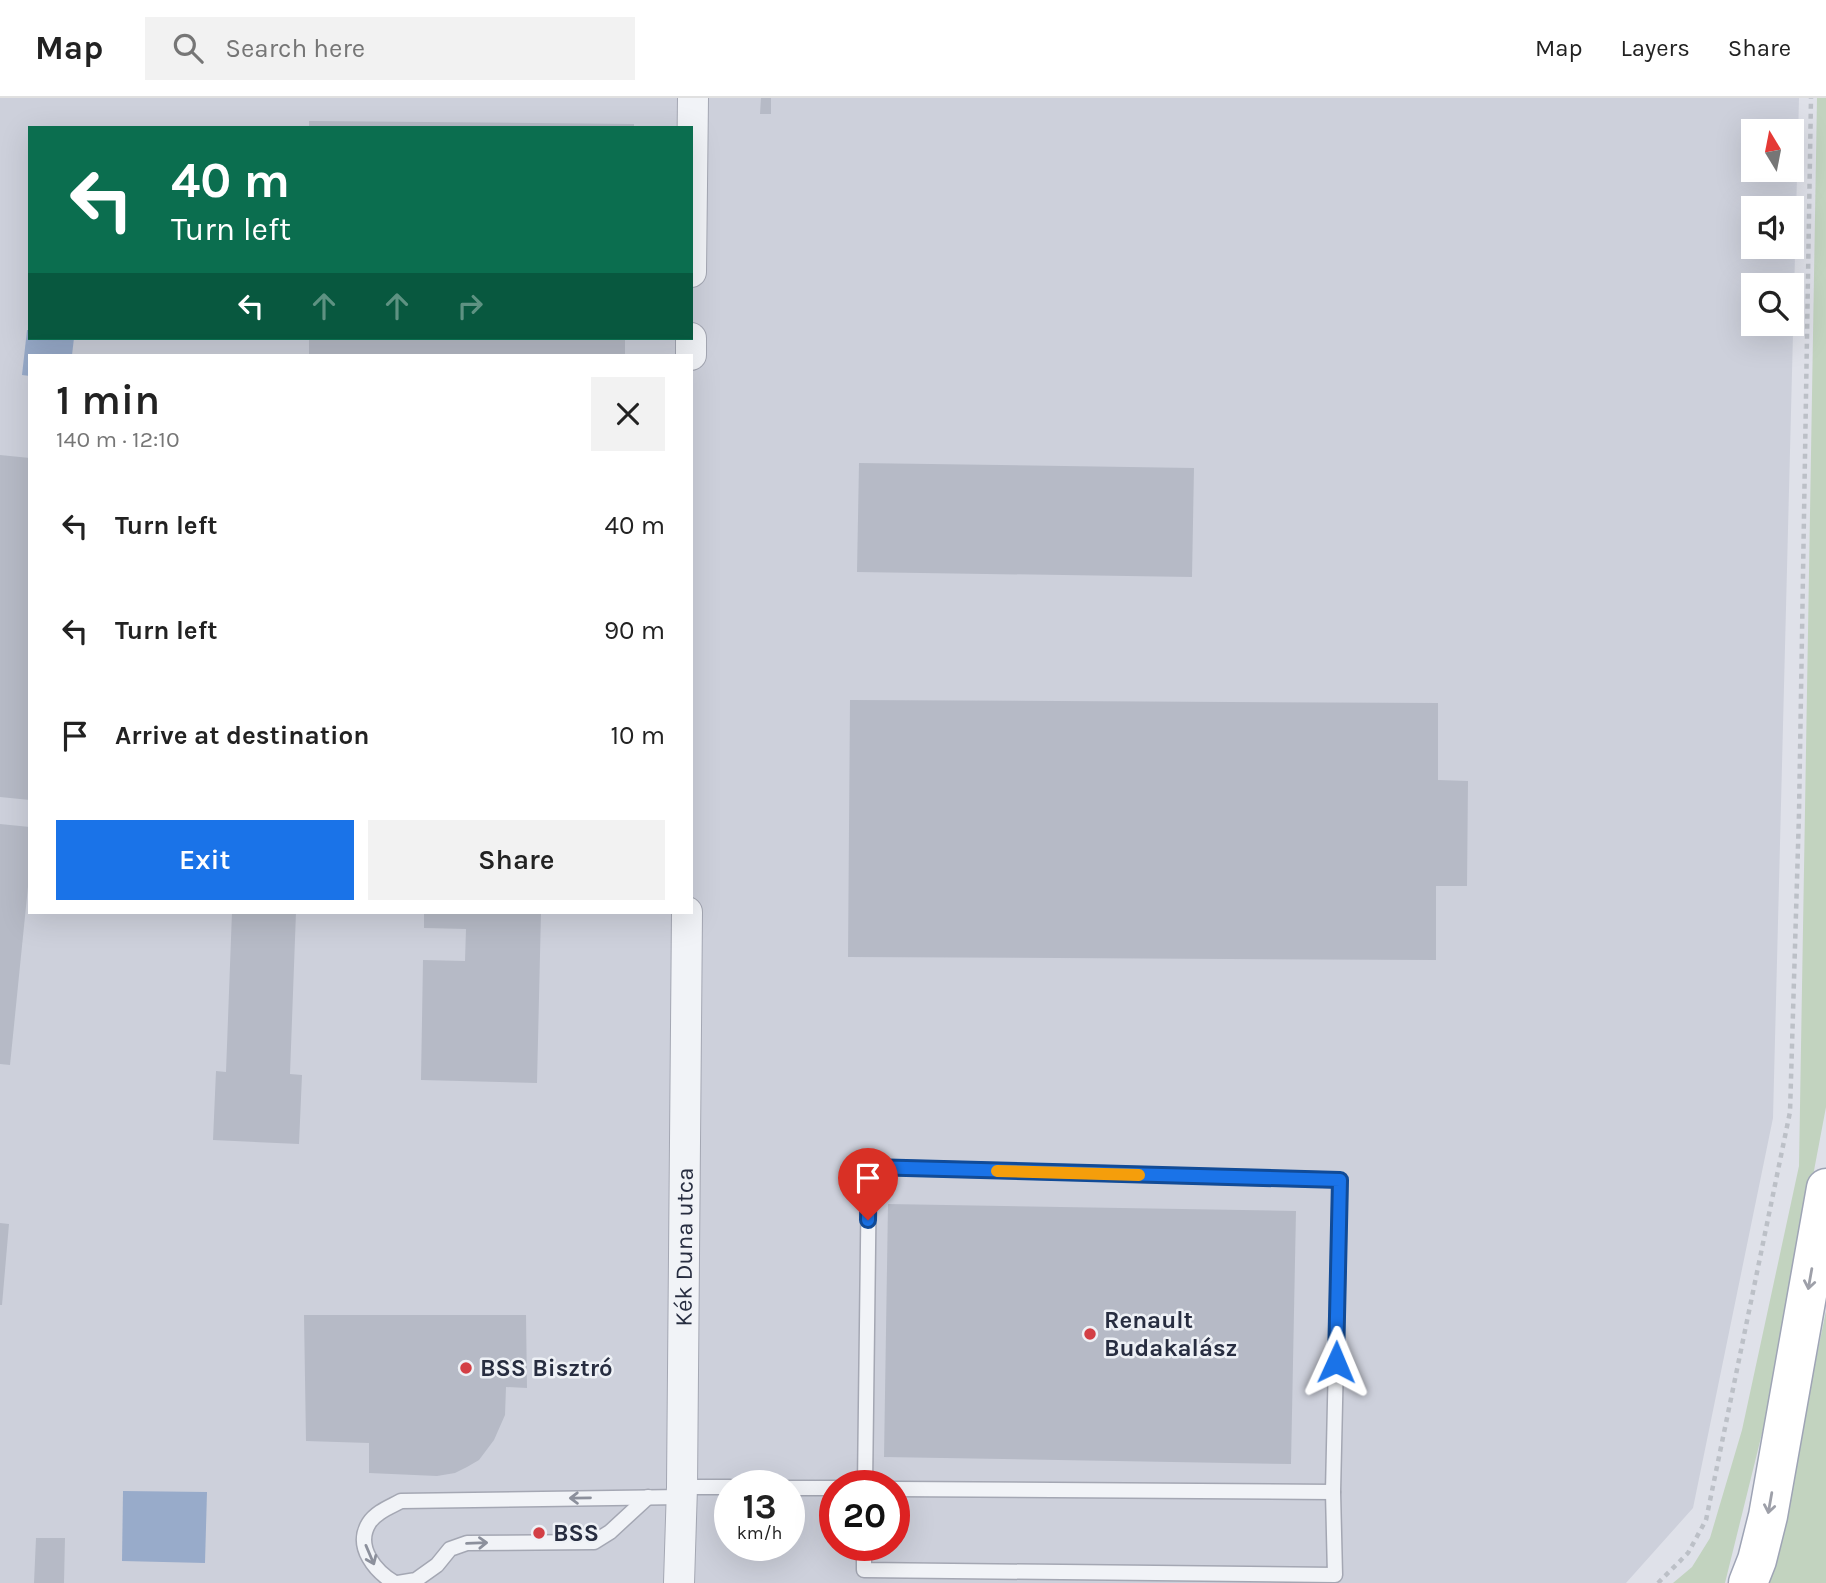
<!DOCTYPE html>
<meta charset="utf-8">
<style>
body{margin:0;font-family:Karla,sans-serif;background:#f2f2f2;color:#222;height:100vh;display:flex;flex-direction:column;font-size:26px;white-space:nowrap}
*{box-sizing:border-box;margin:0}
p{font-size:23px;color:#767676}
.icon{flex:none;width:38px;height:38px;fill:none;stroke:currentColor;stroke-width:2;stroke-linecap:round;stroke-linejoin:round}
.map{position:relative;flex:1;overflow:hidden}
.details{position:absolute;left:28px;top:256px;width:665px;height:560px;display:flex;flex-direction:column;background:#fff;border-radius:0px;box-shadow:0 7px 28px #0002}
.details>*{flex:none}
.guide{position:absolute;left:28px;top:28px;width:665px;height:214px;border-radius:0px;box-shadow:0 7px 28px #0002;background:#0b6e4f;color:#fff;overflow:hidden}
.needle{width:46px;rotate:350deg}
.controls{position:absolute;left:1741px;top:21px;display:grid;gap:14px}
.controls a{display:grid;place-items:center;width:63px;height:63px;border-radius:0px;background:#fff;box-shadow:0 7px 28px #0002;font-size:35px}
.speed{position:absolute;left:714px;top:1372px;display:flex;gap:14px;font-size:35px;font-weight:700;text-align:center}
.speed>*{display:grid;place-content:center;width:91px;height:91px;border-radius:50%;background:#fff;box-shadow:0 7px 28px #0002;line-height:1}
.speed small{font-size:18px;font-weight:400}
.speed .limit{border:10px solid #d22;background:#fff;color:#111}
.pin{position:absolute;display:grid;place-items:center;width:60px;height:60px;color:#fff;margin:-72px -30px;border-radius:50% 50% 50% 0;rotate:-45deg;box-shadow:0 0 7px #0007}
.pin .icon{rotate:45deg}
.me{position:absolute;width:77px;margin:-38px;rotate:1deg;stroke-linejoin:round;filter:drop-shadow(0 0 5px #0008)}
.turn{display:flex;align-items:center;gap:24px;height:147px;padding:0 28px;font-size:32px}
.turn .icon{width:91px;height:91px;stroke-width:2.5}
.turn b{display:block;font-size:49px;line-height:60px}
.lanes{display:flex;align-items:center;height:66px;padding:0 28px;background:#0003;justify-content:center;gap:35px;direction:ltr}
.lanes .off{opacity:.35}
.round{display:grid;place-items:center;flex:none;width:74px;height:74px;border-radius:0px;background:#f2f2f2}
.headline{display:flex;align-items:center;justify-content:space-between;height:119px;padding:0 28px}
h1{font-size:42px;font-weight:600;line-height:52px}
.cta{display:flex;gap:14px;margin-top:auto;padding:14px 28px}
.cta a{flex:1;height:80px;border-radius:0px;background:#1a73e8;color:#fff;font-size:28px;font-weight:600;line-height:80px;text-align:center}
.cta a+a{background:#f2f2f2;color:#222}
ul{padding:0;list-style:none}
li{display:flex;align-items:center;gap:21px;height:105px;padding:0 28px}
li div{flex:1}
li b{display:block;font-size:26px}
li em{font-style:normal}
header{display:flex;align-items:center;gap:42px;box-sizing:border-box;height:98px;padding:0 35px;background:#fff;border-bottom:2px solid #e0e0e0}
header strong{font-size:33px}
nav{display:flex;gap:38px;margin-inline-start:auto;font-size:24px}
.search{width:490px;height:63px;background:#f2f2f2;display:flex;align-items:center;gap:18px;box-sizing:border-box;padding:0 24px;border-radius:0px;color:#767676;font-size:26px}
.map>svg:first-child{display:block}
</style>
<header>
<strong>Map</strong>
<div class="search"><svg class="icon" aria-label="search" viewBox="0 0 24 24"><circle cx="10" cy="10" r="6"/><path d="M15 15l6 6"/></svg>Search here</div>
<nav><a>Map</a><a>Layers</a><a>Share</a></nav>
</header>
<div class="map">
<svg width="1826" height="1485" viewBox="0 0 1826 1485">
<rect width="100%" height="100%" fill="#dfe1e9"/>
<path fill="#cdd0db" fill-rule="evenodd" d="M0,0h1799l-26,1020 -80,390 -67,75h-1626zM30,30h661v210h-661zM1754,33h38v39h-38zM1754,110h38v39h-38zM1754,187h38v39h-38zM30,257h661v557h-661zM730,1388h59v59h-59zM835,1388h59v59h-59z"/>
<g fill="#c2d3bf">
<polygon points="1817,0 1826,0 1826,1009 1772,1295 1725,1485 1673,1485 1692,1469 1710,1440 1742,1332 1799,1068"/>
<polygon points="1826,1213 1826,1485 1762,1485 1794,1368"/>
</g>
<g fill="#98abca">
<polygon points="27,232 30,232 30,240 74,240 72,257 30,257 30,278 22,277"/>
<polygon points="123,1393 207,1394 205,1465 122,1463"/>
</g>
<g fill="#b6bac6">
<polygon points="761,0 771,0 771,16 760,16"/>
<polygon points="309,23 634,26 634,30 309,30"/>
<rect x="309" y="240" width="316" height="17"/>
<polygon points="0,357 30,360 30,702 0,699"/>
<polygon points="859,365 1194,370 1192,479 857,474"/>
<polygon points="850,602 1438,605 1438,682 1468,683 1467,788 1436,788 1436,862 848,859"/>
<polygon points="0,726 30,729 30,769 10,967 0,966"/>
<polygon points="232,814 296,814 290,976 302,977 299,1046 213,1042 216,973 226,974"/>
<polygon points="424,814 541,814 537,985 421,982 423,862 465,863 466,831 424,830"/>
<polygon points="888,1106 1296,1113 1291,1366 884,1359"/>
<polygon points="0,1125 9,1126 2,1207 0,1207"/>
<polygon points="304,1217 526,1217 527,1290 506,1289 505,1317 494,1342 479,1362 467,1369 455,1375 437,1378 369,1375 369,1345 306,1343"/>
<polygon points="36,1440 65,1440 64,1485 34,1485"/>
</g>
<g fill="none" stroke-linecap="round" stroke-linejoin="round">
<defs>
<g id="lane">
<polyline points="865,1388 869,1069 1340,1082 1333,1394 894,1391"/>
<polyline points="682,1389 730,1389"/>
<polyline points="789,1390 835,1390"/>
<polyline points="864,1447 864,1472 1335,1477 1333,1394"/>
<path d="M395,1485c-19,-11 -41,-36 -26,-60 7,-11 21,-16 32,-22l281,-4"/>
<polyline points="398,1485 416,1482 437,1467 450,1451 467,1445 594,1444 610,1434 648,1399"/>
</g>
<g id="street">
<polyline points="691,174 693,0"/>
<polyline points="691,257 691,240"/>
<path id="s1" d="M679,1485l3,-96 5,-575"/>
</g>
<polyline id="primary" points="1748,1485 1757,1462 1768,1418 1826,1090"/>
</defs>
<use href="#lane" stroke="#a4a7b3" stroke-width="17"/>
<use href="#street" stroke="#a4a7b3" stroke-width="32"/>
<use href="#primary" stroke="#9ea4b5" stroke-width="41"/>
<polyline stroke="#bcc0c7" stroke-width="4.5" stroke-dasharray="5 5" stroke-linecap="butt" points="1658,1485 1688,1455 1706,1422 1790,1014 1799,716 1811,0"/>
<use href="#lane" stroke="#f1f3f7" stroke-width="14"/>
<use href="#street" stroke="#f1f3f7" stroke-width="30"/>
<use href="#primary" stroke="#fff" stroke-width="38"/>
</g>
<defs><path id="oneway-shaft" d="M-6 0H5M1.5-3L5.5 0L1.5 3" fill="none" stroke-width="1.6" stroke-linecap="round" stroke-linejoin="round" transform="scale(1.75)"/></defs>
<g stroke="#9ea0a9">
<use href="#oneway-shaft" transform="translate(1810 1181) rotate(100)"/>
<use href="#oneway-shaft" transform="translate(1770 1405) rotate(100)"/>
</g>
<g stroke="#8c909c">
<use href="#oneway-shaft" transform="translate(580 1400) rotate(179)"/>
<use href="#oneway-shaft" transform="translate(477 1445) rotate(-2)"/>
<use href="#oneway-shaft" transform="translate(370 1457) rotate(67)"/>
</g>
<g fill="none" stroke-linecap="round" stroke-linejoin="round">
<defs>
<polyline id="route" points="868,1122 869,1069 1340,1082 1336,1264"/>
</defs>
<use href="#route" stroke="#114b97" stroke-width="18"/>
<use href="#route" stroke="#1a73e8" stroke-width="12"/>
<polyline stroke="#f59e0b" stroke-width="12" points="997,1073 1139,1077"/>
</g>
<g fill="#d33f45" stroke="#eef1f6" stroke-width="2.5">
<circle cx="1090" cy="1236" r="7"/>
<circle cx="466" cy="1270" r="7"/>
<circle cx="539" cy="1435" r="7"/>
</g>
<g text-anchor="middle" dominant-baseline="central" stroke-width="5" stroke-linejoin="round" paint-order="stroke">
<g font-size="24" fill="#272d40" stroke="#eef1f6">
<text stroke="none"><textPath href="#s1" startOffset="336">Kék Duna utca</textPath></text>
</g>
<g font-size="24" font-weight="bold" fill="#272d40" stroke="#eef1f6" text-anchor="start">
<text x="1104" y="1222">Renault<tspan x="1104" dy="28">Budakalász</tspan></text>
<text x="480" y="1270">BSS Bisztró</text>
<text x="553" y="1435">BSS</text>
</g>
</g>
</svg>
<div class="controls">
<a><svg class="needle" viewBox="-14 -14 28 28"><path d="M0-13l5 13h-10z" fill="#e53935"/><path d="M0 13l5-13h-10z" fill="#767676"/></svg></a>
<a><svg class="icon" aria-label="sound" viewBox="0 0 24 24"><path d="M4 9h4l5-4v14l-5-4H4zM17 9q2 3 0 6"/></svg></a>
<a><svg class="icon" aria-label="search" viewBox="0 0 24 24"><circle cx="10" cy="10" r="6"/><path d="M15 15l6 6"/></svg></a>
</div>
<div class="speed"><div>13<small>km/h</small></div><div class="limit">20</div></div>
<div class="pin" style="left:868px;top:1122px;background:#d93025"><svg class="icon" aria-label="arrive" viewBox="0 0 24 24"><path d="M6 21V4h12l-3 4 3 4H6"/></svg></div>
<svg class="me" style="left:1336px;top:1264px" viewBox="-20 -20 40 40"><path d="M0-17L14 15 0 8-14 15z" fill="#1a73e8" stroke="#fff" stroke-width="4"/></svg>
<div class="guide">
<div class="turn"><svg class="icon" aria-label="left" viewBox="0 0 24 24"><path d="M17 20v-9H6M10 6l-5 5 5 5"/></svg><div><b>40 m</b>Turn left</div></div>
<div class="lanes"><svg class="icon" aria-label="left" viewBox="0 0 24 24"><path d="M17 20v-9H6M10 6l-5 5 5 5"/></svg><svg class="icon off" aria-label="ahead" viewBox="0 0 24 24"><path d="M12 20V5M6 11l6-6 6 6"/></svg><svg class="icon off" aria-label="ahead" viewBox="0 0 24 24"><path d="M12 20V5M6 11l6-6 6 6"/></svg><svg class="icon off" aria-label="right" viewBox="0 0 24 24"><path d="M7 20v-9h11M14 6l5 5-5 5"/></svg></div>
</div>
<section class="details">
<div class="headline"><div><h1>1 min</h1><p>140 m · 12:10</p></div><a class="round"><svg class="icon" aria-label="close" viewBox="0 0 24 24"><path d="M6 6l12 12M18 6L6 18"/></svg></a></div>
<ul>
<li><svg class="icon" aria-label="left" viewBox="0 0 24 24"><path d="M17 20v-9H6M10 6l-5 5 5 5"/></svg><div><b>Turn left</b></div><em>40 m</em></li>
<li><svg class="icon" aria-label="left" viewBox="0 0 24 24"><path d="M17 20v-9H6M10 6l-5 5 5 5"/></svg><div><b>Turn left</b></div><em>90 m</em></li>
<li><svg class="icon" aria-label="arrive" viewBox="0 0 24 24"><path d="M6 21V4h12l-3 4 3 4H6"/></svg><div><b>Arrive at destination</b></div><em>10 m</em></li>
</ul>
<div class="cta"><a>Exit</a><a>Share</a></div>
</section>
</div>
